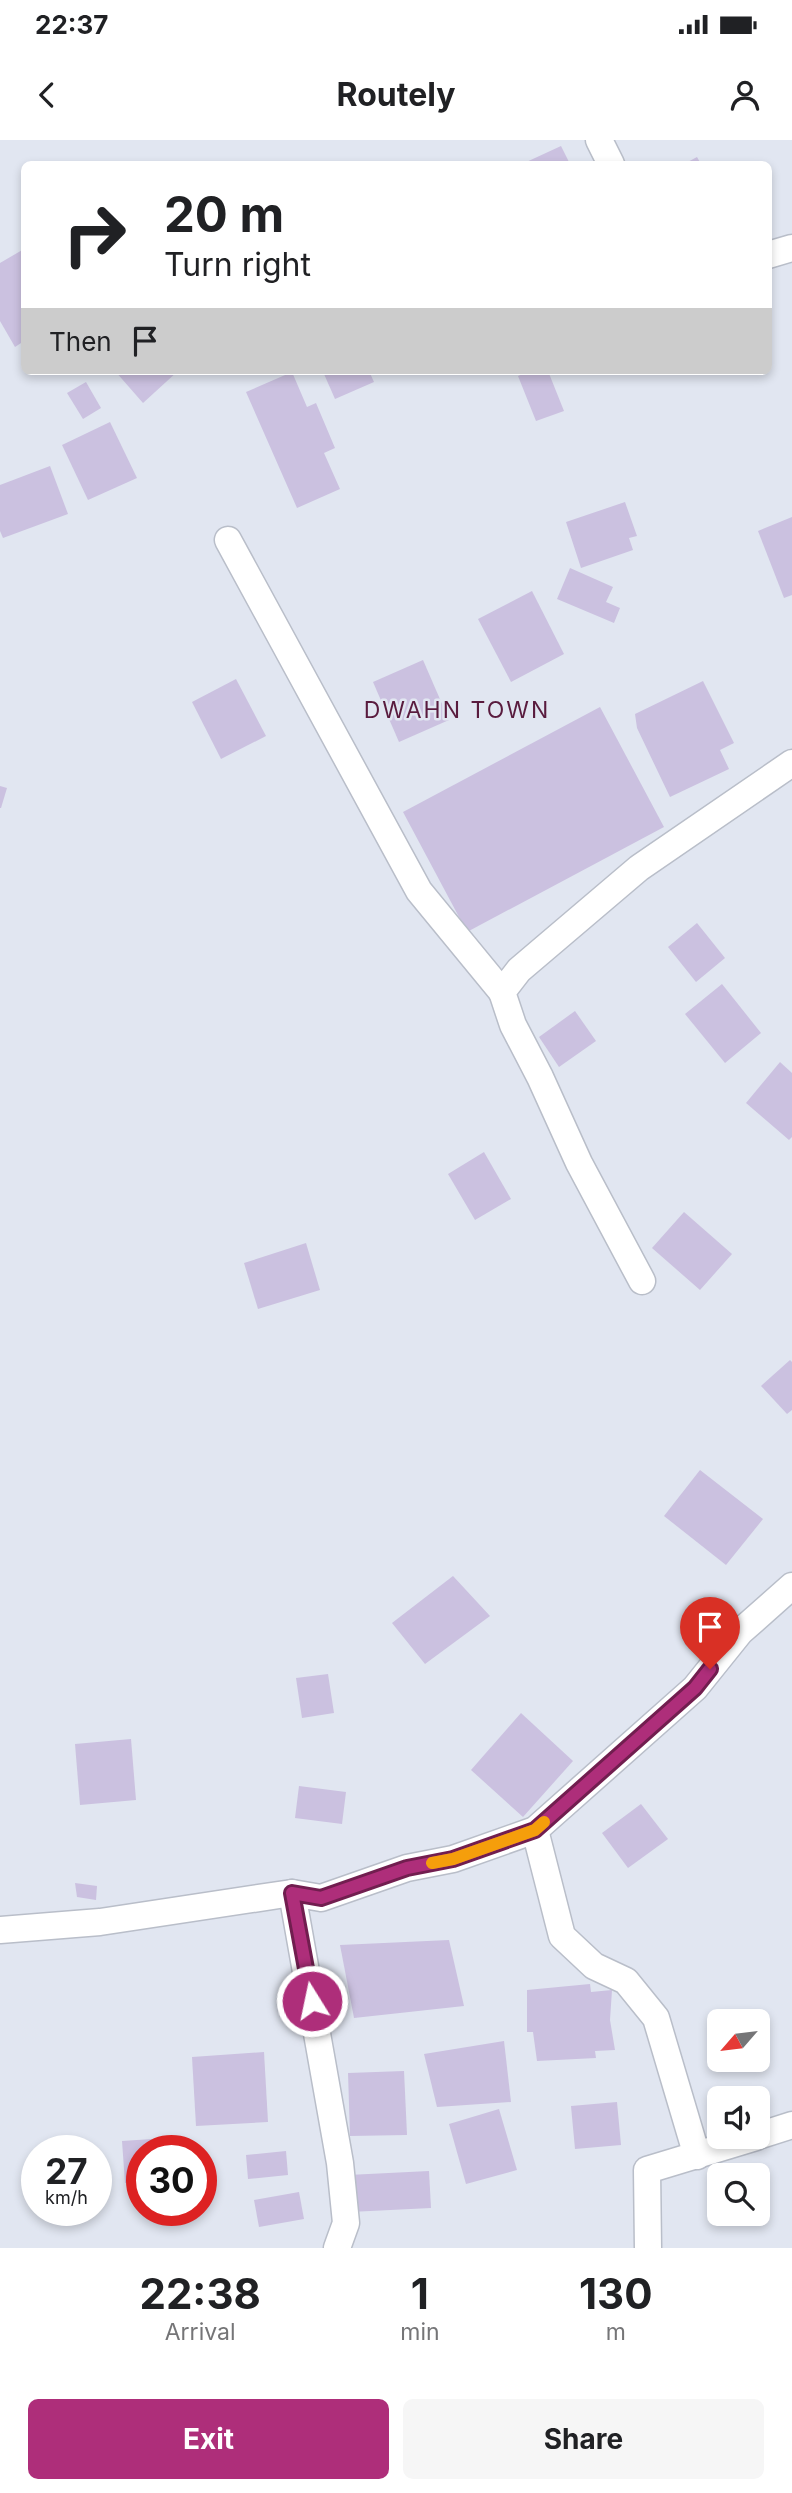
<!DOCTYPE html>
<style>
body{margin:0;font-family:Inter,sans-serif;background:#f6f6f6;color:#202124;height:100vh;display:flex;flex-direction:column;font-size:26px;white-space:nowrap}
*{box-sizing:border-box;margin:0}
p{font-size:23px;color:#757577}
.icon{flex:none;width:38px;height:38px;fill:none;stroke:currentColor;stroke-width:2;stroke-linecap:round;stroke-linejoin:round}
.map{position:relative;height:2108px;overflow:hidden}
.drawer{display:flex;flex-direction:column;background:#fff;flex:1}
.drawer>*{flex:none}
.banner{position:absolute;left:21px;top:21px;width:751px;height:214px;border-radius:10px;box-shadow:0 4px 10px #0003;background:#fff;color:#202124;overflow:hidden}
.needle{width:46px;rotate:242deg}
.buttons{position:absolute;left:707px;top:1869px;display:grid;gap:14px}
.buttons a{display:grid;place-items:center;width:63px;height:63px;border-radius:10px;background:#fff;box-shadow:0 4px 10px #0003;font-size:35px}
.speed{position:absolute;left:21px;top:1995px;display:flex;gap:14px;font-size:35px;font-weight:700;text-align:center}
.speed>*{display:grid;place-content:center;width:91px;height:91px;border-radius:50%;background:#fff;box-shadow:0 4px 10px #0003;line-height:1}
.speed small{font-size:18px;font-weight:400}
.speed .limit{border:10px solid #d22;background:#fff;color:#111}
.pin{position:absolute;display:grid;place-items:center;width:60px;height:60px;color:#fff;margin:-72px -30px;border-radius:50% 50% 50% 0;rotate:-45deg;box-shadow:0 0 7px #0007}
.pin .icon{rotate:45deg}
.me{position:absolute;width:77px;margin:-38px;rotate:350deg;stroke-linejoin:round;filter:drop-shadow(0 0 5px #0008)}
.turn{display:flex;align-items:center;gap:24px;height:147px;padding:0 28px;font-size:32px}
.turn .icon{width:91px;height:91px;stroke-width:2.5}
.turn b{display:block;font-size:49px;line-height:60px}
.then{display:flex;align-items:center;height:66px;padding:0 28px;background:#0003;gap:14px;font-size:26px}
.eta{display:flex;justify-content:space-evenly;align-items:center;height:119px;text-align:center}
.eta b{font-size:42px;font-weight:700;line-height:49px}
.cta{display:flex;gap:14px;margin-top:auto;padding:14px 28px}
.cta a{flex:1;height:80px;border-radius:10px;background:#ae2e7a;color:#fff;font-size:28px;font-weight:700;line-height:80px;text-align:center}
.cta a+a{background:#f6f6f6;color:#202124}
.status{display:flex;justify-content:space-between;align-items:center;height:49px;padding:0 35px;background:#fff;direction:ltr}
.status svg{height:19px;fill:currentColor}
header{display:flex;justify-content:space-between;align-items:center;height:91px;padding:0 28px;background:#fff;font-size:32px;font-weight:700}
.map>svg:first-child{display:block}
</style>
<div class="status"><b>22:37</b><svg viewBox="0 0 49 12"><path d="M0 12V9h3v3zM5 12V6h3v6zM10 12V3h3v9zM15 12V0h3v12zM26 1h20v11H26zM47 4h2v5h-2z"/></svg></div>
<header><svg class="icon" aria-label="back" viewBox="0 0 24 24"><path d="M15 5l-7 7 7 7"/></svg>Routely<svg class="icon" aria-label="person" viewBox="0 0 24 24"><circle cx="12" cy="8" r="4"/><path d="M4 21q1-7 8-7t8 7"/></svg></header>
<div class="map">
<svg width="792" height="2108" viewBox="0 0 792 2108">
<rect width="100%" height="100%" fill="#e1e6f1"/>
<g fill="#cbc1e0">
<polygon points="561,6 570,24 522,24"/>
<polygon points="697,17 701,24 684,24"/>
<polygon points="24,109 24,201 15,207 0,181 0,123"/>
<polygon points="115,231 178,231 143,263"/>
<polygon points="329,231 369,231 374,242 335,259 324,234"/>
<polygon points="530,231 548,231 564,271 536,281 518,236"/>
<polygon points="292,232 307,267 316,263 335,308 324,313 340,349 297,368 246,252"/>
<polygon points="86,242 101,268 83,279 67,253"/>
<polygon points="110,282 137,338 88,360 62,305"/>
<polygon points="50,326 68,374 3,398 0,391 0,345"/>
<polygon points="625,362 637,396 629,398 633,410 581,428 566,382"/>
<polygon points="792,377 792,455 784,458 758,391"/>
<polygon points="570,428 613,447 606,462 620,468 614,483 557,459"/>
<polygon points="532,451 564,514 511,542 478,479"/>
<polygon points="423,520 449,580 399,602 373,542"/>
<polygon points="236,539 266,596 221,619 192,562"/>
<polygon points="703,541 734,603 720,610 729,629 670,657 637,588 635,574"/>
<polygon points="600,567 664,687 467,792 403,672"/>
<polygon points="0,646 7,648 1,668 0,668"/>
<polygon points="697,783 725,818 696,842 668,807"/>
<polygon points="722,844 761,893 725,923 685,874"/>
<polygon points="575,871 596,901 559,927 539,897"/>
<polygon points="780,922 792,933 792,997 789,1000 746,963"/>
<polygon points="484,1012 511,1059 475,1080 448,1034"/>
<polygon points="684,1072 732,1114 700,1150 652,1108"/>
<polygon points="306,1103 320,1150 258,1169 244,1123"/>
<polygon points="790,1220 792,1222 792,1270 787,1274 761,1246"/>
<polygon points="700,1330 763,1379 726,1425 664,1376"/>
<polygon points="453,1436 490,1476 425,1524 392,1483"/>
<polygon points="328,1534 334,1573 302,1578 296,1538"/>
<polygon points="521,1573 573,1621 523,1677 471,1630"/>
<polygon points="131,1599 136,1660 80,1665 75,1604"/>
<polygon points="299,1646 346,1652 342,1684 295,1678"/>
<polygon points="641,1664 668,1699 628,1728 602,1693"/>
<polygon points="75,1743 97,1746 96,1760 77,1757"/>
<polygon points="449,1800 464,1866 354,1878 340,1805"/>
<polygon points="590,1844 591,1852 612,1850 610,1880 615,1910 595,1911 596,1918 537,1921 533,1892 527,1892 527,1850"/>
<polygon points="504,1901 511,1962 437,1967 424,1914"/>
<polygon points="264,1912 268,1982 196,1986 192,1917"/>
<polygon points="404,1931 407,1995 350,1996 348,1933"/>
<polygon points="617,1962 621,2005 575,2009 571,1966"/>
<polygon points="499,1969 517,2030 466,2044 449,1984"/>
<polygon points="152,1999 152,2011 142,2011 142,2041 125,2043 122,2001"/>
<polygon points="286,2011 288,2035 248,2039 246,2015"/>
<polygon points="429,2031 431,2068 350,2072 348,2035"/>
<polygon points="299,2052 304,2079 259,2087 254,2060"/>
</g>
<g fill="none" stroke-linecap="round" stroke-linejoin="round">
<defs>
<g id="minor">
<polyline points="599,0 611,24"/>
<polyline points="768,115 792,108"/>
<polyline points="228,400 419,751 502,852"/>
<polyline points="642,1141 579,1023 540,937 513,885 502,852 519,830 639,728 792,623"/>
<polyline points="535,1690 562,1796 594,1826 626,1841 656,1878 697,2016"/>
<polyline points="0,1790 100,1782 292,1753"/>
<polyline points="758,1996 792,1985"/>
<polyline points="337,2108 346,2083 340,2023 292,1753 321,1758 407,1728 453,1719 535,1690 695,1548 740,1492 792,1446"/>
<polyline points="648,2108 647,2030 756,1997"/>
</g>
</defs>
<use href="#minor" stroke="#b9bec9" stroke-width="29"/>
<use href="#minor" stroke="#fff" stroke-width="26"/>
</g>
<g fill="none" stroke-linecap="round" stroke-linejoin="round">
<defs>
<polyline id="route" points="312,1861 292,1753 321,1758 407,1728 453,1719 535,1690 695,1548 710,1529"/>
</defs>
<use href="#route" stroke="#711e4f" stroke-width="18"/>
<use href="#route" stroke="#ae2e7a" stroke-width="12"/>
<polyline stroke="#f59e0b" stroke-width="12" points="432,1723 453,1719 535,1690 544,1682"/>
</g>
<g text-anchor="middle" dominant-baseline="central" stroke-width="5" stroke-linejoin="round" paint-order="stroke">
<g font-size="23" letter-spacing="2" fill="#591b3e" stroke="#e1e6f1">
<text x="457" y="570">DWAHN TOWN</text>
</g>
</g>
</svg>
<div class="buttons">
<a><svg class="needle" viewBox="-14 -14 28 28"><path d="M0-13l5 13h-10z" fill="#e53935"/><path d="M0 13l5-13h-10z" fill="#757577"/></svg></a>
<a><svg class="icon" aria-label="sound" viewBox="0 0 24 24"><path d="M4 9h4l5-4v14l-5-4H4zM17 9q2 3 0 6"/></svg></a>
<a><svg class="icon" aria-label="search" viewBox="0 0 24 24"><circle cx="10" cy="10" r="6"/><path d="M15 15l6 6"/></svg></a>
</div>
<div class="speed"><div>27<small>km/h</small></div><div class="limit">30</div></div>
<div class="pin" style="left:710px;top:1529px;background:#d93025"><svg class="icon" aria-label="arrive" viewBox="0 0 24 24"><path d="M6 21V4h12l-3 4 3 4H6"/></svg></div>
<svg class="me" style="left:312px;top:1861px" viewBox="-20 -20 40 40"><circle r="17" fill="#ae2e7a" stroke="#fff" stroke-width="3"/><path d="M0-11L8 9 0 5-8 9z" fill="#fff"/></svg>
<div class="banner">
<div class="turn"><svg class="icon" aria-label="right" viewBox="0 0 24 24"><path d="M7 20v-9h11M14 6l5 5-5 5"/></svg><div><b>20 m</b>Turn right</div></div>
<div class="then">Then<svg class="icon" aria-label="arrive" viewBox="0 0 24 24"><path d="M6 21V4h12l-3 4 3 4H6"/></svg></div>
</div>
</div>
<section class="drawer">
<div class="eta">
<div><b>22:38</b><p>Arrival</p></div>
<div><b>1</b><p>min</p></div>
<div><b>130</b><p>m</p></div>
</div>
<div class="cta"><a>Exit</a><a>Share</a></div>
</section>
